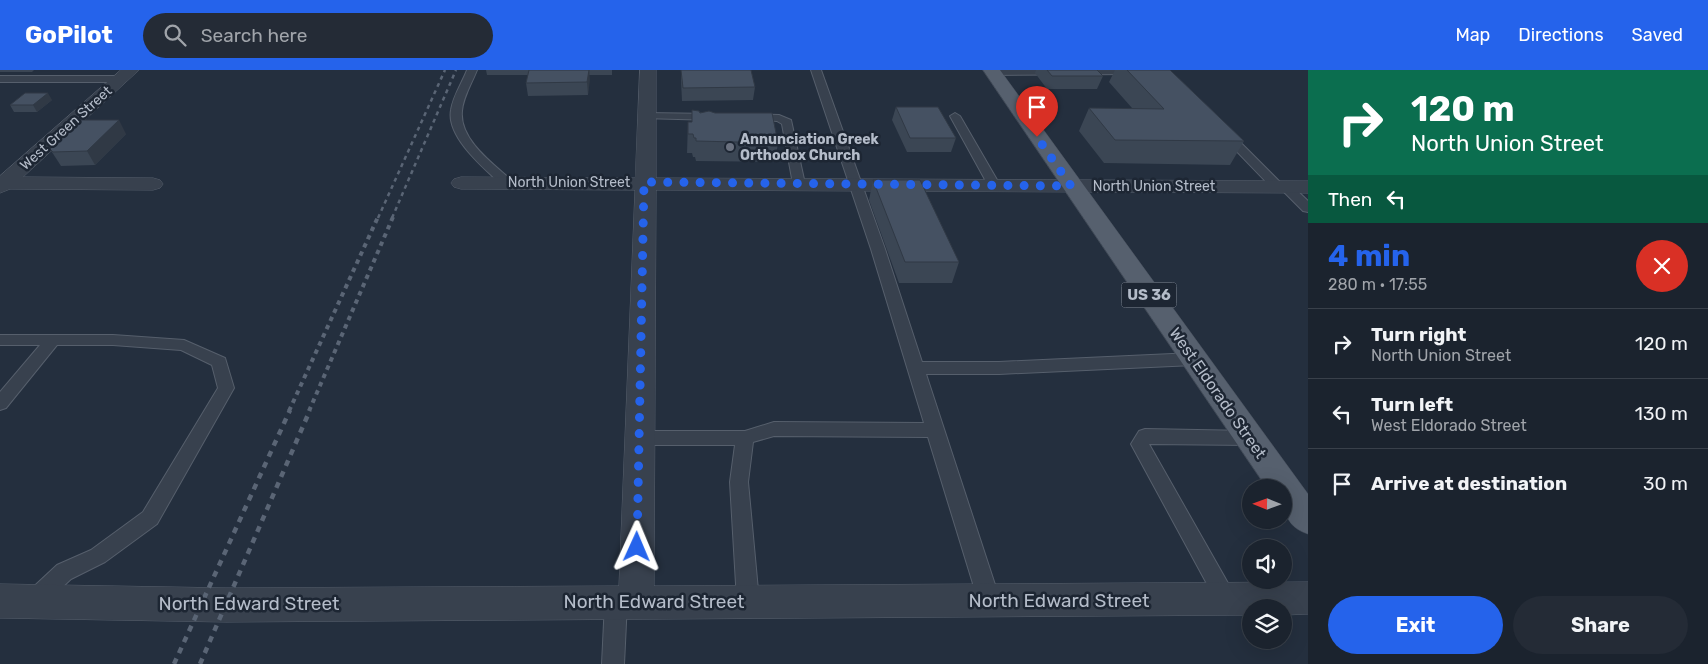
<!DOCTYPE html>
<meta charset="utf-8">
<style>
body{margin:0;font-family:Rubik,sans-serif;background:#242b36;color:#f1f3f6;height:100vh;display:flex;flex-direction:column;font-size:19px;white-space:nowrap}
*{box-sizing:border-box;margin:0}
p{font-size:16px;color:#a0a4aa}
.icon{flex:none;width:28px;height:28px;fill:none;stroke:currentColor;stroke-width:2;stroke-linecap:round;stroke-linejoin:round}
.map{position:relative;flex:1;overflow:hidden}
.drawer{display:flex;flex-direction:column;background:#1b232e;width:400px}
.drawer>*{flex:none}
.hud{background:#0b6e4f;color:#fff;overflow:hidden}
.needle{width:32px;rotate:271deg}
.buttons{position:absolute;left:1242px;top:409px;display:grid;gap:10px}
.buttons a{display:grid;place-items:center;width:50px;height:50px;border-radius:50%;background:#1b232e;box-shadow:0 5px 20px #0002,0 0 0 1px #39404a;font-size:25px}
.pin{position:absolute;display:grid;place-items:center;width:42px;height:42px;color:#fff;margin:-51px -21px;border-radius:50% 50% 50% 0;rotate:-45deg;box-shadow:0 0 5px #0007}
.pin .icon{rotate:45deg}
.me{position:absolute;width:55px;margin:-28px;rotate:1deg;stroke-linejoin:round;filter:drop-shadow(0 0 4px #0008)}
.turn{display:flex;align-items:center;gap:18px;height:105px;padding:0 20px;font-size:22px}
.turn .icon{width:65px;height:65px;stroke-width:2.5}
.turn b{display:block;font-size:35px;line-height:42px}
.then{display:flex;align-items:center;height:48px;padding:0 20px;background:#0003;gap:10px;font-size:19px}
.round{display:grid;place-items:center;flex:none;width:52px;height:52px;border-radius:26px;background:#242b36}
.head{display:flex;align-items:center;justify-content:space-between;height:85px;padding:0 20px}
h1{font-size:30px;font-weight:700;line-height:38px;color:#2563eb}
.primary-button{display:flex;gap:10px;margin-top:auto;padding:10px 20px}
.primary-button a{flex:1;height:58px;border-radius:30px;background:#2563eb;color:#fff;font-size:20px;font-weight:700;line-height:58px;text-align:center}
.primary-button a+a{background:#242b36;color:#f1f3f6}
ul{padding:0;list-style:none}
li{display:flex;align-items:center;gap:15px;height:70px;padding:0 20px;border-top:1px solid #39404a}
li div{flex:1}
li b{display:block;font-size:19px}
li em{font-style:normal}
header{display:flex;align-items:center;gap:30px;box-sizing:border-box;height:70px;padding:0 25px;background:#2563eb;color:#fff}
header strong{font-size:24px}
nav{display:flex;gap:28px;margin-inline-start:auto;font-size:18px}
.search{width:350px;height:45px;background:#242b36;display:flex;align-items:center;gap:12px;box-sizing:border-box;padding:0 18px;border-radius:28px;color:#a0a4aa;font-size:19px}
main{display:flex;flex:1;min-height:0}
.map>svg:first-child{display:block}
</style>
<header>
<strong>GoPilot</strong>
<div class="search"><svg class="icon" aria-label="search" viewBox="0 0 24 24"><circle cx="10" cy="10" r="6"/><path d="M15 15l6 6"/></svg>Search here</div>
<nav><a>Map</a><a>Directions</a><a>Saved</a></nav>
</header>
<main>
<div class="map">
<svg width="1308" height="594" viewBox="0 0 1308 594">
<rect width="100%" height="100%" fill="#242f3e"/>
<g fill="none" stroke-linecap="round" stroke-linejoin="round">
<defs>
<g id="lane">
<path d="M467,0h10c-5,13 -14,27 -15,41 -3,28 30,52 48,68l2,3 -2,3h-8c-18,-17 -56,-48 -51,-75 2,-14 11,-27 16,-40z"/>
<polygon points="811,0 821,0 885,179 922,292 999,292 1194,283 1200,285 1202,289 1200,293 1194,295 999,304 926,304 1000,530 996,537 989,540 982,537 978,530 928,367 774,366 753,372 748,412 759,531 755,538 748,541 741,538 737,531 730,412 735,375 639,375 633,373 630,368 633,363 639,361 745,361 774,352 924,353 871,179"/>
<polygon points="988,0 1139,0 1140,1 1135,4 992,5 988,4"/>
<polygon points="0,6 121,6 126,9 121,12 0,12"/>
<polygon points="646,43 714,44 719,47 714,50 642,48 641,46"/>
<polygon points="955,43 960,46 1000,115 998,118 994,119 988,115 950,46"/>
<polygon points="751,44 779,45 791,50 805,114 803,117 799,118 793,114 782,54 777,51 747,49 746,47"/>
<polygon points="1225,60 1229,61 1282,114 1290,114 1308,131 1308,142 1303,141 1282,120 1274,120 1221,65 1219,63 1221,61"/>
<polygon points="0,265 113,265 184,270 225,288 234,318 157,454 105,492 71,509 42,536 35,539 28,536 24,529 28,522 57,495 91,480 143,442 218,318 212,295 181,280 113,275 57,275 6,338 0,340 0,322 40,275 0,275"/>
<polygon points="1145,359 1250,361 1256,363 1259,368 1256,373 1250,375 1149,374 1233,522 1237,529 1233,536 1226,539 1219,536 1131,374 1139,361"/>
<polygon points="616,522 624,525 627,532 624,594 602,594 605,532 608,525"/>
</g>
<g id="street">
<polygon points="121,0 139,0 23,107 153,108 160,110 163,114 160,118 153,120 10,119 0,123 0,106"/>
<polygon points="640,0 656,0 656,108 1308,111 1308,123 656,120 654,516 1308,512 1308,544 1284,545 1284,538 1251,538 1251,545 226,552 0,548 0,514 226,518 619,516 635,120 461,119 454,117 451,113 454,109 461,107 635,108"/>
</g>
<path id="primary" d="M983,0h17l308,424v40c-24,-8 -24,-24 -24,-46h-17z"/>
</defs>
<use href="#lane" stroke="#565f6c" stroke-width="2"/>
<use href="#street" stroke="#565f6c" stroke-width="1"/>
<use href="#primary" stroke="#414a57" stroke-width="1"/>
<use href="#lane" fill="#38414e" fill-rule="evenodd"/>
<use href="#street" fill="#38414e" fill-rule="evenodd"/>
<use href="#primary" fill="#56606e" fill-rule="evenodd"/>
<g stroke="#5a6575" stroke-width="2.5" stroke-dasharray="4 4" stroke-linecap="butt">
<polyline points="378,148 445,0"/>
<polyline points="392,148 456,0"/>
</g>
<g stroke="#5a6575" stroke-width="4" stroke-dasharray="4.5 4.5" stroke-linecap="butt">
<polyline points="289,341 378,147"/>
<polyline points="309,341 393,147"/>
</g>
<g stroke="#5a6575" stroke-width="4.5" stroke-dasharray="6 6" stroke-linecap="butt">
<polyline points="174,594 290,340"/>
<polyline points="200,594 310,340"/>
</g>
</g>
<g fill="#3b4654">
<polygon points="0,0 34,0 32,2 0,2"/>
<polygon points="486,0 612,0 612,5 589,5 588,25 528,26 526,13 528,5 487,5"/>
<polygon points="681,0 755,17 753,30 682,31 681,11"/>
<polygon points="1036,0 1097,0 1103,6 1097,19 1047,19 1035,3"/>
<polygon points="1115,0 1170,0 1244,71 1230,95 1104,93 1079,61 1089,38 1132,38 1109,12"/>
<polygon points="52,30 37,42 14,42 10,35"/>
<polygon points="896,37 956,68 951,82 907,82 892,50"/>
<polygon points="692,40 700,43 778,73 775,92 696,91 695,87 693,87 692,83 687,83 688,52 692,52"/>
<polygon points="126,64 95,95 61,96 50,79"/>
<polygon points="873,110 959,192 952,213 899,213 869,130"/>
</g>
<g fill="#303945">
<polygon points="589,0 590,10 588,25 587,12"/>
<polygon points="48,23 52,30 37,42 33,35"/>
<polygon points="119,50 126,64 95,95 87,81"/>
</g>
<g fill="#455162" stroke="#303945">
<polygon points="529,0 589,0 587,12 526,13"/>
<polygon points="681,0 751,0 755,17 683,18"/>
<polygon points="1047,0 1097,0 1103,6 1052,6"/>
<polygon points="1127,0 1170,0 1244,71 1115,70 1089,38 1164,39"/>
<polygon points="25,23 48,23 33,35 10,35"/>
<polygon points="896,37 938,37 956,68 910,68"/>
<polygon points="692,40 699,41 700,43 709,41 715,43 772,43 778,73 696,71 696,68 694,68 693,64 688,64 688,52 692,52"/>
<polygon points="81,50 119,50 87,81 53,82 50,79"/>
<polygon points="873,110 920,110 959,192 905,192"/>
</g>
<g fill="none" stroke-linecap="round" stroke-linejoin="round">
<polyline stroke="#2563eb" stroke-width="9" stroke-dasharray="0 16.2" points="637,477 644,112 1071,116 1037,67"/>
</g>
<circle fill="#6b7280" stroke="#1d2633" stroke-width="2" cx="730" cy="77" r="5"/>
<g text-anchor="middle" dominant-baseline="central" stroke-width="5" stroke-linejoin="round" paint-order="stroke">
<g font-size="14" fill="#b4bcc9" stroke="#1d2633">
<text transform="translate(66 58) rotate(-42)">West Green Street</text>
<text x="569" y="112">North Union Street</text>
<text x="1154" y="116">North Union Street</text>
</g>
<g font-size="14" font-weight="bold" fill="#b4bcc9" stroke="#1d2633" text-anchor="start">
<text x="740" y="69">Annunciation Greek<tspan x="740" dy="16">Orthodox Church</tspan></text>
</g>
<rect fill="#1d2633" stroke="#878f9c" stroke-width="1" x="1121.5" y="212.5" width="55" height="25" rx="4"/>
<g font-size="15" font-weight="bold" fill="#b4bcc9">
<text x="1149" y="225">US 36</text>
</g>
<g font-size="16" fill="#b4bcc9" stroke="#1d2633">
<text transform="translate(1218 323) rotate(55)">West Eldorado Street</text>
</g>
<g font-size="19" fill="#b4bcc9" stroke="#1d2633">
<text x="1059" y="530">North Edward Street</text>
<text x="654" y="531">North Edward Street</text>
<text x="249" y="533">North Edward Street</text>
</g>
</g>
</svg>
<div class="buttons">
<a><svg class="needle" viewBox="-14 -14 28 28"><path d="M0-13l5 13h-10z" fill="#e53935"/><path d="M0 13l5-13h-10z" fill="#a0a4aa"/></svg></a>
<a><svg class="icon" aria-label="sound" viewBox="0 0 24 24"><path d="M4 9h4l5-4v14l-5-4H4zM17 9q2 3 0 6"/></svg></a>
<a><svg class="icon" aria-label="layers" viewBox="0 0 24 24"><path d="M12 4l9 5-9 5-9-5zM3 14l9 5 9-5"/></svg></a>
</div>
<div class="pin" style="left:1037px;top:67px;background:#d93025"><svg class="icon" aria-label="arrive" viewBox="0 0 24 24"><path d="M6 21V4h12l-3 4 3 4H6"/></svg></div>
<svg class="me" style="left:637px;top:477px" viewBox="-20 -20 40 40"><path d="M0-17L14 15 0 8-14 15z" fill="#2563eb" stroke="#fff" stroke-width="4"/></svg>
</div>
<section class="drawer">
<div class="hud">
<div class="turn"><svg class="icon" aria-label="right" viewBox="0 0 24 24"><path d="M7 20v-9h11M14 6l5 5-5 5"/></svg><div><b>120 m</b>North Union Street</div></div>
<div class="then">Then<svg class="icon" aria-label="left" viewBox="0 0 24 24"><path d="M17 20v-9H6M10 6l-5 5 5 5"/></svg></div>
</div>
<div class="head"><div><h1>4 min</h1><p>280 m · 17:55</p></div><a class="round" style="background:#d93025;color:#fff"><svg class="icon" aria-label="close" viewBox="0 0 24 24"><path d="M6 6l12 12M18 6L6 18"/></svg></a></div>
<ul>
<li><svg class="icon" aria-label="right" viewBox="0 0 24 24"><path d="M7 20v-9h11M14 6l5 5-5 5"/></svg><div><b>Turn right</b><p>North Union Street</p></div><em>120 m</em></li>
<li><svg class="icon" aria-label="left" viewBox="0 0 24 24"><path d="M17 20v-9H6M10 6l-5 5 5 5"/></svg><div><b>Turn left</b><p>West Eldorado Street</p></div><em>130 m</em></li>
<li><svg class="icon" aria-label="arrive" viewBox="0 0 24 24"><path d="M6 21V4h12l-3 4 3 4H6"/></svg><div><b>Arrive at destination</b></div><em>30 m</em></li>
</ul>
<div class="primary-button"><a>Exit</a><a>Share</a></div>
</section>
</main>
